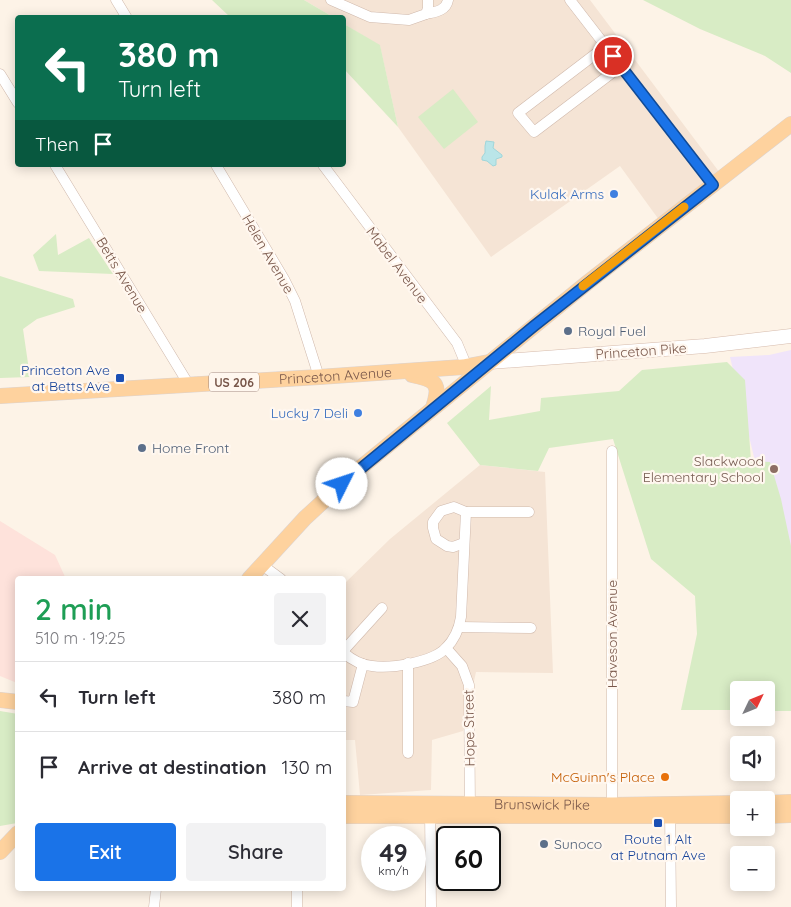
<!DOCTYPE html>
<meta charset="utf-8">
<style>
body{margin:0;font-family:Quicksand,sans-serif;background:#f2f2f3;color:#2b2b33;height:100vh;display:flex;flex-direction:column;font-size:19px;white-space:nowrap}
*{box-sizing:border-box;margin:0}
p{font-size:16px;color:#7c7c81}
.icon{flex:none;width:28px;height:28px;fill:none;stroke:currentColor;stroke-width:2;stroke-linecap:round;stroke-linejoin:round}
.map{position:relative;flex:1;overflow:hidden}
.side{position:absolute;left:15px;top:576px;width:331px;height:315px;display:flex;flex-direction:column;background:#fff;border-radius:5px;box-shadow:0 2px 12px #0003}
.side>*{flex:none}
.hud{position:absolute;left:15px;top:15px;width:331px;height:152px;border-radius:5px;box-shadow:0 2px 12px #0003;background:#0b6e4f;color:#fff;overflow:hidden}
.needle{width:32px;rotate:47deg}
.buttons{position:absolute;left:730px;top:681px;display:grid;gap:10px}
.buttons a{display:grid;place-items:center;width:45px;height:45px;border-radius:5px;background:#fff;box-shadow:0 2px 12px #0003;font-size:25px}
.speed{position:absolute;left:361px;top:826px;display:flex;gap:10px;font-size:25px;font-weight:700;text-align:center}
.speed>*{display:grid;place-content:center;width:65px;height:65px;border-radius:50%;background:#fff;box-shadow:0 2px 12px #0003;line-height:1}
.speed small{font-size:12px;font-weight:400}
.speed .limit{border:2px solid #111;border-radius:8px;background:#fff;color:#111}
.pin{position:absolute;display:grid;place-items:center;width:42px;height:42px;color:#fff;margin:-21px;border:2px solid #fff;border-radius:50%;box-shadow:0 1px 5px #0007}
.me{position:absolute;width:55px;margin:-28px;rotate:49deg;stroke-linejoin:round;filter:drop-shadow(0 0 4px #0008)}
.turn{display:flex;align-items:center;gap:18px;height:105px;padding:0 20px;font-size:22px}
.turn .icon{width:65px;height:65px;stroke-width:2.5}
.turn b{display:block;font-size:35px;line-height:42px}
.then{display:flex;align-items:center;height:48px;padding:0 20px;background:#0003;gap:10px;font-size:19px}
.round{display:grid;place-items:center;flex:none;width:52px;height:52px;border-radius:5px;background:#f2f2f3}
.head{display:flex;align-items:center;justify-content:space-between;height:85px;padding:0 20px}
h1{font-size:30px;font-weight:600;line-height:38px;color:#1e9e55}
.button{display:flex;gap:10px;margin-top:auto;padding:10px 20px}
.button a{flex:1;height:58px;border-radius:5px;background:#1a73e8;color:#fff;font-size:20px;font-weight:600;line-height:58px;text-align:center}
.button a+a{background:#f2f2f3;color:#2b2b33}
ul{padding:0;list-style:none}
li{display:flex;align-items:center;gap:15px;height:70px;padding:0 20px;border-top:1px solid #e1e1e2}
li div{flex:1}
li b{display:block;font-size:19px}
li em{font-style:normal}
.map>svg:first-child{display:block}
</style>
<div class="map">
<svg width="791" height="907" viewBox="0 0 791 907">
<rect width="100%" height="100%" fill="#fdf3e7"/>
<g fill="#f5e4d5">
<polygon points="304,0 590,0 723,177 662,224 620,166 491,257 398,127 380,46 344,24 344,18 333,17"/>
<polygon points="480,465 545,472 553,673 476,672 463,731 432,740 431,790 360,795 355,740 344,740 344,584 390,539"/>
</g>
<polygon fill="#fee2db" points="0,521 55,555 66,579 18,579 17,683 0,676"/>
<polygon fill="#f0e4fa" points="791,350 791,581 784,582 730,357 769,355"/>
<g fill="#d8ecc5">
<polygon points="212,0 304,0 333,17 230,17"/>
<polygon points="643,0 791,0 791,73 765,56 700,29"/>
<polygon points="344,24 380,45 398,127 344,69"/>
<polygon points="453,89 478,122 444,149 418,117"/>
<polygon points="56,234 58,255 89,238 113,274 39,271 33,255"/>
<polygon points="0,276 73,299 75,307 37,319 23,329 30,377 0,378"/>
<polygon points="727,362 745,380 751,461 770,462 781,499 791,546 791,711 766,711 766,690 739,690 739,710 681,710 697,634 695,596 651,559 613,439 549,448 538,471 480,465 447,423 491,386 489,420 540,411 541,398 619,391 642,370"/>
<polygon points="0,711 18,714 17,823 0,826"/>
</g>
<polygon fill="#bae5e8" stroke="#a0d6da" points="486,141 494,142 493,148 502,155 502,157 496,159 496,165 493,166 487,161 482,160 482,157 485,153 485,146"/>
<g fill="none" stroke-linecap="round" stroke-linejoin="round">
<defs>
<g id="minor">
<polyline points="116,0 127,18"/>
<polyline points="331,0 370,17 409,20 426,14 428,8 428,0"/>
<polyline points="570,0 713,185"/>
<path d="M426,14c9,-2 20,-3 22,-14"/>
<polyline points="606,46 518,113 534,132 621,66"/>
<polyline points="0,74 18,103"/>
<polyline points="55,165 189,385"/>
<polyline points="216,165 284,279 295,301 319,377"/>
<polyline points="323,165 457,343 467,367"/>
<polyline points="464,543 453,547 447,546 436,539 433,528 433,522 441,511 454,507 466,512 529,512"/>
<polyline points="262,565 281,579"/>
<polyline points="459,627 531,628"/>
<polyline points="446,648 462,666 469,685 470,810"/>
<polyline points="344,650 382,608"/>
<path d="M344,653c8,7 17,12 28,13 19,3 61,-4 74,-18 9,-9 13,-19 15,-31l5,-105"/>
<polyline points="344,701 353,702 363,664"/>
<polyline points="408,753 408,663"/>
<polyline points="430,811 431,907"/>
<polyline points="612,811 612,451"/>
<polyline points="670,811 671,907"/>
<polyline points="154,907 156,889"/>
<polyline points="297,907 297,889"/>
</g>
<polyline id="secondary" points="490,362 705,346 791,336"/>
<g id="primary">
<path d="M412,375c24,5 29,8 21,33"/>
<path id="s1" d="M0,396l319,-19 144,-10 26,-5"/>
<polyline points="249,579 305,518 354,473 587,283 791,124"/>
<polyline points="0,700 18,702"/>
<path id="s2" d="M344,803l268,2 127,-2"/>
<polyline points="766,803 791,802"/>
<polyline points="344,816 739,816"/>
<polyline points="766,816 791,815"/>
<polyline points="0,852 18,833"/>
</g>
</defs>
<use href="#minor" stroke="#d0b9ac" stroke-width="11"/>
<use href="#secondary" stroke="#d6bbac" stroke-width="15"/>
<use href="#primary" stroke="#dcd3d0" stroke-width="16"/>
<use href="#minor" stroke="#fff" stroke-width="10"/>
<use href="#secondary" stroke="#fff" stroke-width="14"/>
<use href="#primary" stroke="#fed29e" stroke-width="15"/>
</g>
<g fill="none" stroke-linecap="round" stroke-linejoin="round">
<defs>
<polyline id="route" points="342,484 534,326 713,185 613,56"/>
</defs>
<use href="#route" stroke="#114b97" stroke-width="12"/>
<use href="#route" stroke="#1a73e8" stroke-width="9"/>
<polyline stroke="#f59e0b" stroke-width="9" points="583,286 684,207"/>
</g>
<g fill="#3f7fe0" stroke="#fff7ef" stroke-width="2">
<circle cx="614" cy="194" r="5"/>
<circle cx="358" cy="413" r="5"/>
</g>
<g fill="#5c6f8a" stroke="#fff7ef" stroke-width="2">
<circle cx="568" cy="331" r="5"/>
<circle cx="142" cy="448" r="5"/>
<circle cx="544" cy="844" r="5"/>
</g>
<g fill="#1a4fb4" stroke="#fff7ef" stroke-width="2">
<rect x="115" y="373" width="10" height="10" rx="2.5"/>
<rect x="653" y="818" width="10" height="10" rx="2.5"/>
</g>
<circle fill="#8d6e63" stroke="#fff7ef" stroke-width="2" cx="774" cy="469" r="5"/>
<circle fill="#e8710a" stroke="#fff7ef" stroke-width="2" cx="665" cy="777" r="5"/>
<g text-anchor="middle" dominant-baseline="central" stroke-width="4.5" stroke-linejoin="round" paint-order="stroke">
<rect fill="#fff7ef" stroke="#a1877c" stroke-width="1" x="209" y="372.5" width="50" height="19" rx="4"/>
<g font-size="12" font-weight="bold" fill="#79574a">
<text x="234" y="382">US 206</text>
</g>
<g font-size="14" fill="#366cbe" stroke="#fff7ef" text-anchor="end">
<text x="604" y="194">Kulak Arms</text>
<text x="348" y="413">Lucky 7 Deli</text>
</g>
<g font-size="14" fill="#79574a" stroke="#fff7ef">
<text transform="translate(268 254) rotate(60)">Helen Avenue</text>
<text transform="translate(397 265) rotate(53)">Mabel Avenue</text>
<text transform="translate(122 275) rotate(59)">Betts Avenue</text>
<text transform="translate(641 351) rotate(-4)">Princeton Pike</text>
<text stroke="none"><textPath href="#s1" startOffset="336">Princeton Avenue</textPath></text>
<text transform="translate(612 634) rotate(-90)">Haveson Avenue</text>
<text transform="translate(469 728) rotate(-91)">Hope Street</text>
<text stroke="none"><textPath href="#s2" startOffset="198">Brunswick Pike</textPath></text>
</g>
<g font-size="14" fill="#4e5e75" stroke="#fff7ef" text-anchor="start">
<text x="578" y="331">Royal Fuel</text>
<text x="152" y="448">Home Front</text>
<text x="554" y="844">Sunoco</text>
</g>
<g font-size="14" fill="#164399" stroke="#fff7ef" text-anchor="end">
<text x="110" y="370">Princeton Ave<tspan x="110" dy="16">at Betts Ave</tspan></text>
<text x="658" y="839" text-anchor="middle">Route 1 Alt<tspan x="658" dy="16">at Putnam Ave</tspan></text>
</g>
<g font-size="14" fill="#785e54" stroke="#fff7ef" text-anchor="end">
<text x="764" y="461">Slackwood<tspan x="764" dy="16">Elementary School</tspan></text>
</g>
<g font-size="14" fill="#c56008" stroke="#fff7ef" text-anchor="end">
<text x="655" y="777">McGuinn's Place</text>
</g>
</g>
</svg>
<div class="buttons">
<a><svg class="needle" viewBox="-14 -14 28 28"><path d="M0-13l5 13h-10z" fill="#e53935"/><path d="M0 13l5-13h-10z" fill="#7c7c81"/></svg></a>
<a><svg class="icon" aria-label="sound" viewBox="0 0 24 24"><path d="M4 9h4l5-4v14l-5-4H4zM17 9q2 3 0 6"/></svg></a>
<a>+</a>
<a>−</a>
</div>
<div class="speed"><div>49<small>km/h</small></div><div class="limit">60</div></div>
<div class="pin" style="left:613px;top:56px;background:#d93025"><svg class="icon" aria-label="arrive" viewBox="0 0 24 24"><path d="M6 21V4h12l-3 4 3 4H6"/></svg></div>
<svg class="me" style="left:342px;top:484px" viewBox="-20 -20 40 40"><circle r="19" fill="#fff"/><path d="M0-13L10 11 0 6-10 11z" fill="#1a73e8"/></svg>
<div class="hud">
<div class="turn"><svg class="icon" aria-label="left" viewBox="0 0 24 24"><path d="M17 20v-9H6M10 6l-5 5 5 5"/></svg><div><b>380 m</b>Turn left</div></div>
<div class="then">Then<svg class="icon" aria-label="arrive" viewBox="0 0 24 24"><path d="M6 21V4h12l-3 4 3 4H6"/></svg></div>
</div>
<section class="side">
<div class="head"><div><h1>2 min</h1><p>510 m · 19:25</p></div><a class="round"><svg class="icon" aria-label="close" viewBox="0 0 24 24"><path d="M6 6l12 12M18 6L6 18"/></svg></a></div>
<ul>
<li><svg class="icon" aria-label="left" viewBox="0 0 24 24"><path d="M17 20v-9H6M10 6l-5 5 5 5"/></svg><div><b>Turn left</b></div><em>380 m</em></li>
<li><svg class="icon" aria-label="arrive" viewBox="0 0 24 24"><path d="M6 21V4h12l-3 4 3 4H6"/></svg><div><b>Arrive at destination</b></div><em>130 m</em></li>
</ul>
<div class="button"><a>Exit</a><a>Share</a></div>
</section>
</div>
